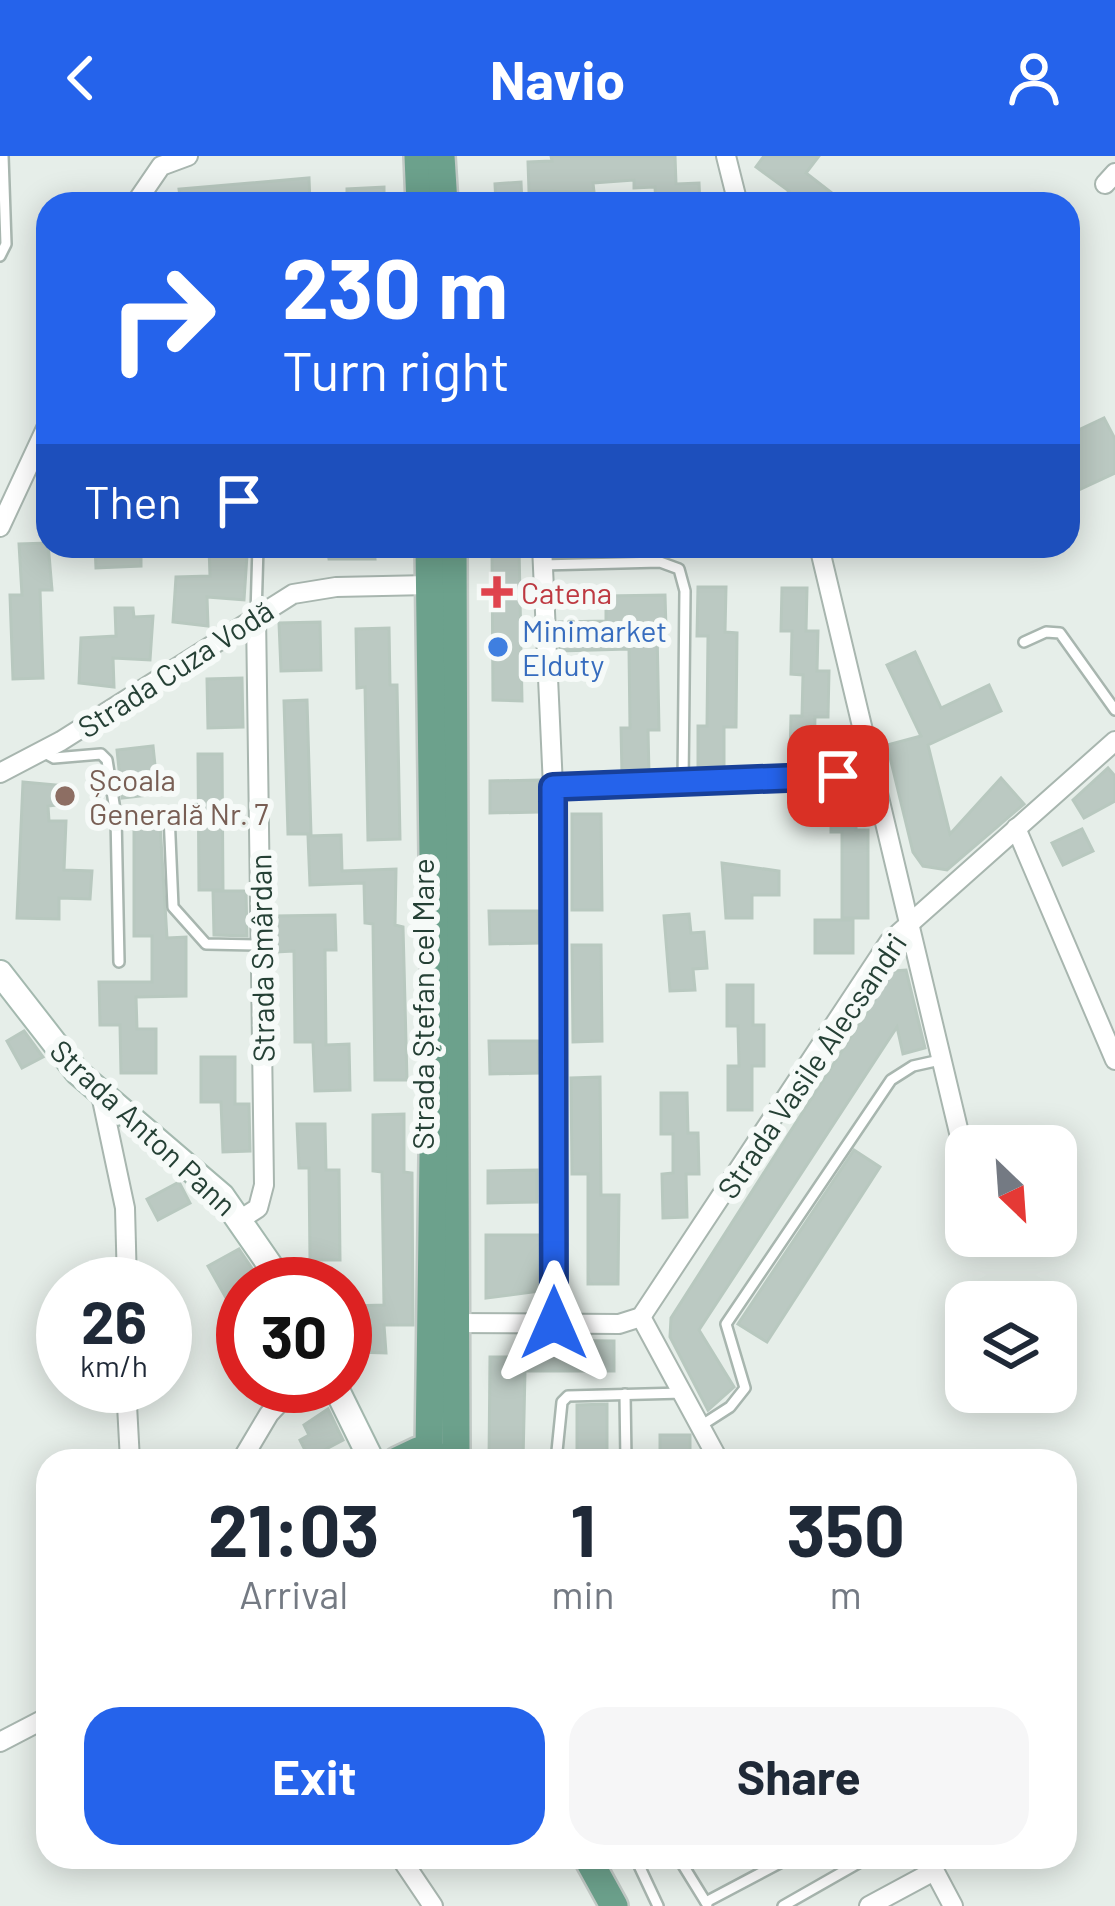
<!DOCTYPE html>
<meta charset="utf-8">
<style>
body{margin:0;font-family:Barlow,sans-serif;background:#f6f6f7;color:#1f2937;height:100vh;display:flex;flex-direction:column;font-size:45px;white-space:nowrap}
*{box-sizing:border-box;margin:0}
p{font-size:39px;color:#747a83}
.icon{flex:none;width:66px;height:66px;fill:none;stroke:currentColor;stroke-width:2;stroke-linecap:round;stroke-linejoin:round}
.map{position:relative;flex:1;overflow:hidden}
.drawer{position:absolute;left:36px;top:1293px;width:1041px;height:420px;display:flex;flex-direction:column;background:#fff;border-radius:36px;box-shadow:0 6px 30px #0003}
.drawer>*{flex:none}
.guide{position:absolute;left:36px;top:36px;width:1044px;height:366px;border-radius:36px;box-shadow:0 6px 30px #0003;background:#2563eb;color:#fff;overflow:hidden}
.needle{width:78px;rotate:155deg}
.fabs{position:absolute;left:945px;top:969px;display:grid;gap:24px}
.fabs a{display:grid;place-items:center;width:132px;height:132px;border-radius:24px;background:#fff;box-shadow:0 6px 30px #0003;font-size:60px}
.speed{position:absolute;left:36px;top:1101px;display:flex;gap:24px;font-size:60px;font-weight:700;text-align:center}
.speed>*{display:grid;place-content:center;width:156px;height:156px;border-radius:50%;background:#fff;box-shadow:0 6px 30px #0003;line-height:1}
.speed small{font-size:30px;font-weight:400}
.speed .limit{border:18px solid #d22;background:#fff;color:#111}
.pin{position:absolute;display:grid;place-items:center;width:102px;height:102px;color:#fff;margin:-51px;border-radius:24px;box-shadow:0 6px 18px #0006}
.me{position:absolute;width:132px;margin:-66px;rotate:0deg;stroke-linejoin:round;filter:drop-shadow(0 0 9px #0008)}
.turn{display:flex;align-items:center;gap:42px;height:252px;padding:0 48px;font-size:54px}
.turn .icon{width:156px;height:156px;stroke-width:2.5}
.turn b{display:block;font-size:84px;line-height:102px}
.then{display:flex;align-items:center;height:114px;padding:0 48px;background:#0003;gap:24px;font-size:45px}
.eta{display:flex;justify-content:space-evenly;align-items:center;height:204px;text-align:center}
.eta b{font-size:72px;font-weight:700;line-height:84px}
.cta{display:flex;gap:24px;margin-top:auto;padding:24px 48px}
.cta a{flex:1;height:138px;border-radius:36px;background:#2563eb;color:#fff;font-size:48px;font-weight:700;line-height:138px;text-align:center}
.cta a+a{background:#f6f6f7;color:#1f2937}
header{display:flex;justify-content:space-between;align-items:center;height:156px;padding:0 48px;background:#2563eb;color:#fff;font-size:54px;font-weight:700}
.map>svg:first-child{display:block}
</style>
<header><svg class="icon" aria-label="back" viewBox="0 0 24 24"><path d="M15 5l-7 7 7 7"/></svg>Navio<svg class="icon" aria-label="person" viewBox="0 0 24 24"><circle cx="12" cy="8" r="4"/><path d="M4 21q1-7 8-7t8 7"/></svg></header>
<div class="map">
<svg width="1115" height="1750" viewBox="0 0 1115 1750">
<rect width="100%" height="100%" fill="#e6eee9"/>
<g fill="#bbc9c2" stroke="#b8c8bf" stroke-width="3">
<polygon points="551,0 675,0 676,28 699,27 700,48 656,48 655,31 634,32 634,24 593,27 594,36 529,35 528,6 552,5"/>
<polygon points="764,0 819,0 806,17 837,41 831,48 779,48 789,35 756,11"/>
<polygon points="309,22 310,48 181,48 179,33"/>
<polygon points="521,26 522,48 496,48 495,28"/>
<polygon points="384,31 384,48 347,48 347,33"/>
<polygon points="1104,262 1115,283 1115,317 1068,339 1068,279"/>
<polygon points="48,387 52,434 40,434 43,522 13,523 10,439 22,439 19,388"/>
<polygon points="95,390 141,390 141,410 96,412"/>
<polygon points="327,390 374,390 375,403 329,403"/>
<polygon points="492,390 519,390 522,545 493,544"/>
<polygon points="209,391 228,391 228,400 247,399 244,444 207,441 208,470 173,466 176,421 210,420"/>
<polygon points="698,431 726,431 725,476 737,477 736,571 724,571 724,615 698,615 698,570 707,570 708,480 697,480"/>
<polygon points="782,432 807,432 806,475 818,475 817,515 829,515 828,561 815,561 814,604 790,603 791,560 802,560 803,519 791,518 792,475 781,475"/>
<polygon points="665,439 666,473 657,473 659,574 648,574 649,618 622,619 621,572 630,572 629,493 560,495 559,466 606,465 606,440"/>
<polygon points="115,452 133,452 134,461 153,460 150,504 113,502 114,531 79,527 81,482 116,480"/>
<polygon points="320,466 321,514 281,515 279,467"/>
<polygon points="389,472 390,529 397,529 400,683 368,684 365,531 357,532 356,473"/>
<polygon points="915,496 941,552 989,529 1001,555 928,589 950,678 1001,622 1024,648 947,714 923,710 913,696 887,589 921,580 887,509"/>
<polygon points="242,522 243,571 208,572 207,523"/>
<polygon points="307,544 311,678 288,678 284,545"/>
<polygon points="153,590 158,638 122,642 117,594"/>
<polygon points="198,598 222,598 223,734 199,734"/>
<polygon points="1108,612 1115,620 1115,645 1084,662 1073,644"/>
<polygon points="539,624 539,656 490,657 490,625"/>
<polygon points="23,626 68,630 67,648 48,650 49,665 66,665 64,714 92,715 90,743 59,742 59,763 17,762"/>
<polygon points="831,632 856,632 856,674 868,674 868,762 842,762 842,676 831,676"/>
<polygon points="572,658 601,658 602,754 572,754"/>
<polygon points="160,667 167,782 186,781 186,840 136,841 137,873 156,873 156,917 121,917 120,869 100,869 99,826 152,826 152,780 134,780 134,668"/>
<polygon points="1082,673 1093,695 1063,709 1052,687"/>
<polygon points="341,679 342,715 396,713 395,769 403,771 407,924 375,924 373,768 365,767 364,727 310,729 308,680"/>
<polygon points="722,707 779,715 779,739 752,739 752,762 726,762"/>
<polygon points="213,735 246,735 247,780 214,779"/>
<polygon points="489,755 538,755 539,787 490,788"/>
<polygon points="689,758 691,777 704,776 707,812 693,813 695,834 670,835 664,760"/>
<polygon points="335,759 336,794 325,794 326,889 349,888 350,934 315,935 313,886 295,886 294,795 277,796 276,760"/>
<rect x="815" y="764" width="38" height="33"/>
<polygon points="572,789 601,789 602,885 573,886"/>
<polygon points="906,814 925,892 903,898 897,871 699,1174 734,1231 708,1254 670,1181 671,1162 893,815"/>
<polygon points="727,829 753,829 753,869 764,869 764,910 752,910 752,954 728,954 728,910 739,910 738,870 727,870"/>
<polygon points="24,875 43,901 22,912 7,885"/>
<polygon points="489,885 538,885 539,917 490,918"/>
<polygon points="201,901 235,901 235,948 249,948 250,995 223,996 221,946 201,946"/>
<polygon points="600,921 601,1039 619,1039 618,1128 588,1128 588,1018 572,1018 571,922"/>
<polygon points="661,937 687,937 688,977 698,977 699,1018 686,1018 687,1061 663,1062 662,1018 673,1017 673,978 661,978"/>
<polygon points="404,958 404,1016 412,1017 413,1169 384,1169 386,1197 354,1196 352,1150 384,1149 382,1016 373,1015 373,959"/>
<polygon points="297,968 325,968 326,1014 339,1014 340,1104 310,1104 309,1012 299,1012"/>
<polygon points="854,994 880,1011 767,1186 738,1168"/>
<polygon points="537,1014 537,1046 488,1047 488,1015"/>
<polygon points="179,1026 190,1047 158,1064 147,1043"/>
<polygon points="486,1079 540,1079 540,1135 486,1142"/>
<polygon points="239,1093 257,1120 243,1128 243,1172 208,1110"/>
<polygon points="526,1184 614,1185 614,1215 525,1215 523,1305 489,1305 490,1201 526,1201"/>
<polygon points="607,1248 607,1305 577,1305 577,1249"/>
<polygon points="328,1253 343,1284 309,1302 300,1284 309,1279 304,1269"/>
<rect x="660" y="1279" width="30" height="26"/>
</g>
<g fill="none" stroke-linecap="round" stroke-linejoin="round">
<defs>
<g id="service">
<polyline points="0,100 6,88 3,0"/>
<polyline points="542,409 660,406 679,413 685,435 683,628"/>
<polyline points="256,459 258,390"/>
<polyline points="1024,486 1046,476 1060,477 1115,554"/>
<polyline points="43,596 54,602 101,598 107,604 116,660 119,806"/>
<polyline points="553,631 838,620"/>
<polyline points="116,660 169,658 173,751 206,788 260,789"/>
<polyline points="625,1238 626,1305"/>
<polyline points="702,1269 730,1251 745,1232 726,1168 891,924 913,910 940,904"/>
<polyline points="556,1305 562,1246 568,1240 683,1237"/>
<polyline points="635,1701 658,1750"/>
<polyline points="678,1701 707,1748"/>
<polyline points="706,1746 791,1701"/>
<polyline points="783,1750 869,1701"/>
</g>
<g id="minor">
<polyline points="726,0 738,48"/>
<polyline points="1105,28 1115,17"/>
<polyline points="135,48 161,10 188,0"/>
<polyline points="0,371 48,268"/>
<polyline points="542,390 553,631 554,1167"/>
<polyline points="819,390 966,1006"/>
<polyline points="0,617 61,585 293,438 336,431 429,429"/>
<polyline points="1016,672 1115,904"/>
<polyline points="101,939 125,1052 127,1128"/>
<polyline points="241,1063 258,1052 264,1029 256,459"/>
<polyline points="641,1161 719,1305"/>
<polyline points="446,1167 619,1168 641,1161 889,786 1115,585"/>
<polyline points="126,1230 130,1305"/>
<polyline points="241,1305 269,1258 295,1230"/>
<polyline points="0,1586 48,1561"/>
<polyline points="400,1701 433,1750"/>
<polyline points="927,1701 953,1750"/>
<polyline points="869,1750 934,1715"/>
</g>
<g id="secondary">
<polyline points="0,817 77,916 222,1040 283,1128"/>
<polyline points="335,1230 372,1305"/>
</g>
<g id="primary">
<polyline points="418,0 420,48"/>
<polyline points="441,0 444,48"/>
<polyline points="453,390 456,1305"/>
<polyline points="429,1295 435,856 429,390"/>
<polyline points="397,1305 418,1295 443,1302"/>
<polyline points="587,1701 614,1750"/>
</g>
</defs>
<use href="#service" stroke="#a8b6af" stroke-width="14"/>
<use href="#minor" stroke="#a8b6af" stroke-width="22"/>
<use href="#secondary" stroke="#a4b9af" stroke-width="28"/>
<use href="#primary" stroke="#c2cac6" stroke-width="32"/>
<use href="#service" stroke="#fff" stroke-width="9"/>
<use href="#minor" stroke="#fff" stroke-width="18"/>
<use href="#secondary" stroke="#fff" stroke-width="24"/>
<use href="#primary" stroke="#6ca18c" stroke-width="27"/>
</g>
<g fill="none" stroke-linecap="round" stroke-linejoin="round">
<defs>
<polyline id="route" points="554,1167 553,631 838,620"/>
</defs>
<use href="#route" stroke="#184099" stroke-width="30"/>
<use href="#route" stroke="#2563eb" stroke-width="21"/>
</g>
<path fill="#e0444e" stroke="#f6faf8" stroke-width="4.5" d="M491 418h12v12h12v12h-12v12h-12v-12h-12v-12h12z"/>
<circle fill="#3f7fe0" stroke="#f6faf8" stroke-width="4.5" cx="498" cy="491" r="12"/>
<circle fill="#8d6e63" stroke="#f6faf8" stroke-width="4.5" cx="65" cy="640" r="12"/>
<g text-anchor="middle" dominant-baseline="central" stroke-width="12" stroke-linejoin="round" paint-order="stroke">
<g font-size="30" fill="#be3a42" stroke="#f6faf8" text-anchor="start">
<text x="521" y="436">Catena</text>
</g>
<g font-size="30" fill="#366cbe" stroke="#f6faf8" text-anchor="start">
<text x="522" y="474">Minimarket<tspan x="522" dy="34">Elduty</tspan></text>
</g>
<g font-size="30" fill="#254035" stroke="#f6faf8">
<text transform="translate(175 512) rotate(-33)">Strada Cuza Vodă</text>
<text transform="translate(261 802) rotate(-91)">Strada Smârdan</text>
<text transform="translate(422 848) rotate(-90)">Strada Ștefan cel Mare</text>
<text transform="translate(811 909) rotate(-56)">Strada Vasile Alecsandri</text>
<text transform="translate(144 971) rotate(43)">Strada Anton Pann</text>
</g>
<g font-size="30" fill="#785e54" stroke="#f6faf8" text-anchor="start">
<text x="89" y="623">Școala<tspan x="89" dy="34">Generală Nr. 7</tspan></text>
</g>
</g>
</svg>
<div class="fabs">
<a><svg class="needle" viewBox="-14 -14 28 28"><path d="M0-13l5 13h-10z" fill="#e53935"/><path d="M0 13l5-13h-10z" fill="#747a83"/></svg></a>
<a><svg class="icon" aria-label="layers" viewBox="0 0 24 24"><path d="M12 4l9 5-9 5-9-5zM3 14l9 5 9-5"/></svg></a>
</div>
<div class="speed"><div>26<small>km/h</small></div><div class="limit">30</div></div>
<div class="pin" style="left:838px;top:620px;background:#d93025"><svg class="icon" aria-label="arrive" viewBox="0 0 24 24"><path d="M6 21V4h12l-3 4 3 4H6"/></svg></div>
<svg class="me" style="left:554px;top:1167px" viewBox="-20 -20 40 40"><path d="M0-17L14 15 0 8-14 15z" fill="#2563eb" stroke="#fff" stroke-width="4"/></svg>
<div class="guide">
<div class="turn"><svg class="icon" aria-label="right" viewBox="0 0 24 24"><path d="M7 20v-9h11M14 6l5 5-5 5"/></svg><div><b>230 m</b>Turn right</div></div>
<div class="then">Then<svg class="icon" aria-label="arrive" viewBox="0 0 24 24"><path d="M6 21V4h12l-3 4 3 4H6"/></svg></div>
</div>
<section class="drawer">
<div class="eta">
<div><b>21:03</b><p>Arrival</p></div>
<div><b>1</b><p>min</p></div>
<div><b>350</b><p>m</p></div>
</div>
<div class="cta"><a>Exit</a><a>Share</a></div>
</section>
</div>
